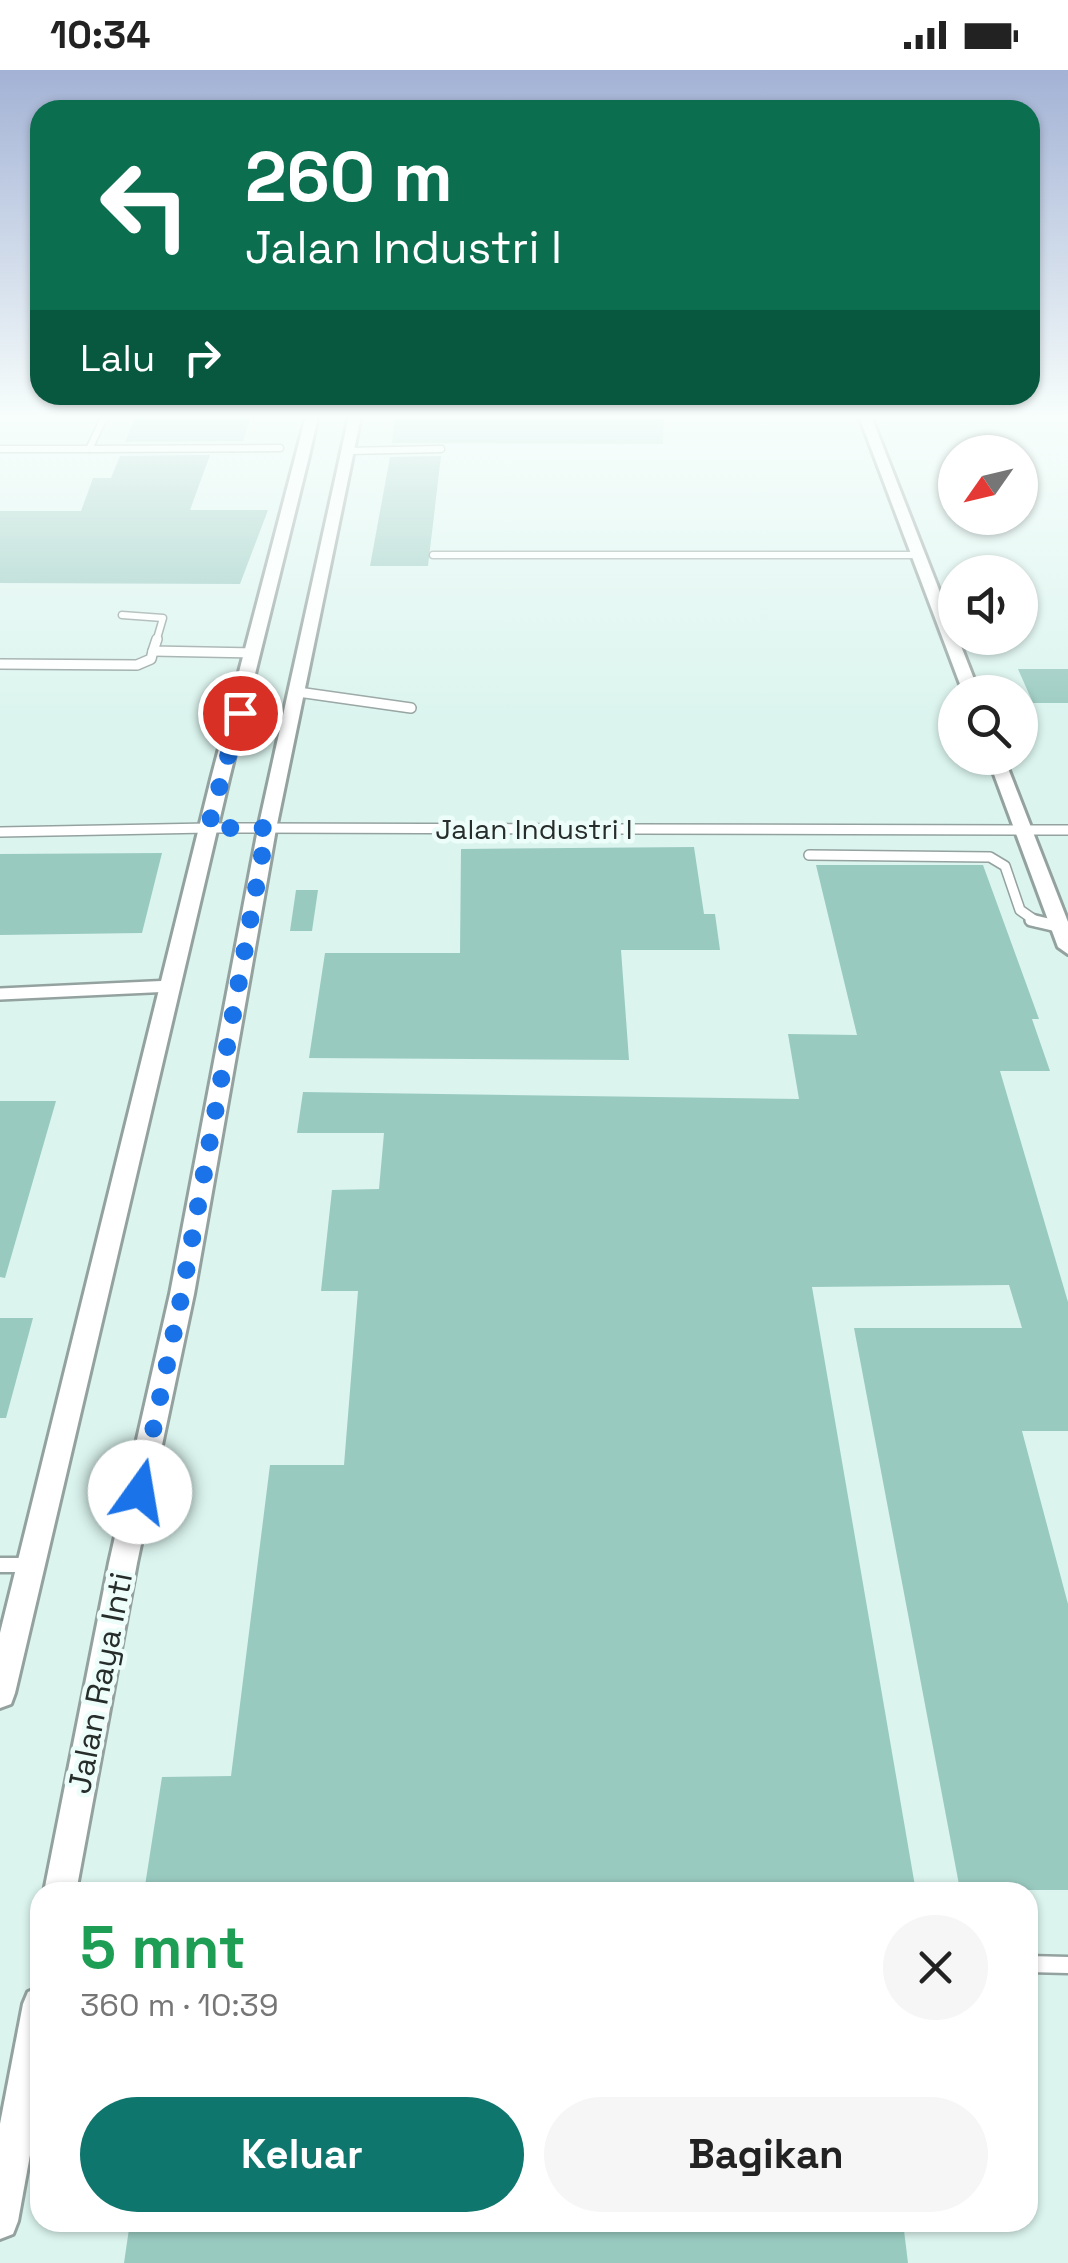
<!DOCTYPE html>
<html lang="id">
<meta charset="utf-8">
<style>
body{margin:0;font-family:"Space Grotesk",sans-serif;background:#f6f6f6;color:#222;height:100vh;display:flex;flex-direction:column;font-size:38px;white-space:nowrap}
*{box-sizing:border-box;margin:0}
p{font-size:32px;color:#767676}
.icon{flex:none;width:55px;height:55px;fill:none;stroke:currentColor;stroke-width:2;stroke-linecap:round;stroke-linejoin:round}
.map{position:relative;flex:1;overflow:hidden}
.drawer{position:absolute;left:30px;top:1812px;width:1008px;height:350px;display:flex;flex-direction:column;background:#fff;border-radius:30px;box-shadow:0 2px 8px #0004}
.drawer>*{flex:none}
.hud{position:absolute;left:30px;top:30px;width:1010px;height:305px;border-radius:30px;box-shadow:0 2px 8px #0004;background:#0b6e4f;color:#fff;overflow:hidden}
.needle{width:65px;rotate:236deg}
.tools{position:absolute;left:938px;top:365px;display:grid;gap:20px}
.tools a{display:grid;place-items:center;width:100px;height:100px;border-radius:50%;background:#fff;box-shadow:0 2px 8px #0004;font-size:50px}
.pin{position:absolute;display:grid;place-items:center;width:85px;height:85px;color:#fff;margin:-42px;border:5px solid #fff;border-radius:50%;box-shadow:0 2px 10px #0007}
.me{position:absolute;width:110px;margin:-55px;rotate:13deg;stroke-linejoin:round;filter:drop-shadow(0 0 8px #0008)}
.turn{display:flex;align-items:center;gap:35px;height:210px;padding:0 50px;font-size:45px}
.turn .icon{width:130px;height:130px;stroke-width:2.5}
.turn b{display:block;font-size:70px;line-height:85px}
.then{display:flex;align-items:center;height:95px;padding:0 50px;background:#0003;gap:20px;font-size:38px}
.round{display:grid;place-items:center;flex:none;width:105px;height:105px;border-radius:52px;background:#f6f6f6}
.summary{display:flex;align-items:center;justify-content:space-between;height:170px;padding:0 50px}
h1{font-size:60px;font-weight:700;line-height:75px;color:#1e9e55}
.primary-button{display:flex;gap:20px;margin-top:auto;padding:20px 50px}
.primary-button a{flex:1;height:115px;border-radius:60px;background:#0f766e;color:#fff;font-size:40px;font-weight:700;line-height:115px;text-align:center}
.primary-button a+a{background:#f6f6f6;color:#222}
.status{display:flex;justify-content:space-between;align-items:center;height:70px;padding:0 50px;background:#fff;direction:ltr}
.status svg{height:28px;fill:currentColor}
.map>svg:first-child{display:block}
</style>
<div class="status"><b>10:34</b><svg viewBox="0 0 49 12"><path d="M0 12V9h3v3zM5 12V6h3v6zM10 12V3h3v9zM15 12V0h3v12zM26 1h20v11H26zM47 4h2v5h-2z"/></svg></div>
<div class="map">
<svg width="1068" height="2193" viewBox="0 0 1068 2193">
<rect width="100%" height="100%" fill="#edfdf9"/>
<path fill="#dbf4ee" fill-rule="evenodd" d="M0,346h1068v1847h-1068zM955,382h65v66h-65zM955,502h65v66h-65zM955,622h65v66h-65zM40,1822h988v330h-988z"/>
<g fill="#99cac0">
<polygon points="136,346 251,346 243,371 125,372"/>
<polygon points="395,346 664,346 663,374 392,373"/>
<polygon points="210,385 190,440 268,440 240,514 0,513 0,441 81,441 93,408 111,408 120,386"/>
<polygon points="441,386 428,496 370,496 390,387"/>
<polygon points="1018,599 1068,599 1068,633 1033,633"/>
<polygon points="694,777 704,844 715,844 720,880 621,880 629,990 309,988 325,883 460,883 461,779"/>
<polygon points="162,783 142,863 0,865 0,784"/>
<polygon points="816,795 983,795 1039,949 1032,949 1050,1001 1000,1001 1068,1232 1068,1361 1022,1361 1068,1534 1068,1820 960,1820 854,1258 1022,1258 1009,1215 812,1217 916,1822 144,1822 162,1707 231,1706 270,1395 344,1395 358,1221 321,1221 332,1120 379,1119 384,1063 297,1063 303,1022 799,1029 788,964 857,965"/>
<polygon points="296,820 318,820 312,861 290,861"/>
<polygon points="0,1031 56,1031 5,1208 0,1207"/>
<polygon points="0,1248 33,1248 6,1348 0,1348"/>
<polygon points="130,2152 903,2152 908,2193 124,2193"/>
</g>
<g fill="none" stroke-linecap="round" stroke-linejoin="round">
<defs>
<g id="lane-far4">
<polyline points="105,346 89,379 280,378"/>
<polyline points="0,379 89,379"/>
<polyline points="347,381 441,379"/>
<polyline points="433,485 920,485"/>
<polyline points="122,545 163,548 156,572"/>
</g>
<g id="lane-far3">
<polyline points="157,569 153,581 255,583"/>
<polyline points="0,594 137,595 151,589 153,581"/>
<polyline points="298,622 411,638"/>
<polyline points="0,762 208,758 1068,760"/>
<polyline points="809,785 990,787 1005,796 1020,840 1037,852"/>
</g>
<g id="lane-far2">
<polyline points="1031,850 1061,857"/>
<polyline points="0,924 172,916"/>
</g>
<polyline id="lane-far1" points="0,1495 31,1495"/>
<polyline id="lane" points="1028,1894 1068,1895"/>
<g id="street">
<polygon points="306,346 318,346 308,390 229,709 15,1623 11,1634 0,1638 0,1563 211,709"/>
<polygon points="349,346 361,346 276,759 194,1224 137,1493 76,1822 44,1822 109,1493 170,1224 258,759"/>
<polygon points="859,346 871,346 979,622 963,622"/>
<polygon points="988,688 1004,688 1068,852 1068,884 1058,877"/>
<polygon points="40,1917 40,2030 18,2151 13,2164 0,2169 0,2054 23,1934 28,1922"/>
</g>
</defs>
<use href="#lane-far4" stroke="#94a29f" stroke-width="9"/>
<use href="#lane-far3" stroke="#94a29f" stroke-width="12"/>
<use href="#lane-far2" stroke="#94a29f" stroke-width="16"/>
<use href="#lane-far1" stroke="#94a29f" stroke-width="19"/>
<use href="#lane" stroke="#94a29f" stroke-width="21"/>
<use href="#street" stroke="#94a29f" stroke-width="6"/>
<use href="#lane-far4" stroke="#fff" stroke-width="6"/>
<use href="#lane-far3" stroke="#fff" stroke-width="9"/>
<use href="#lane-far2" stroke="#fff" stroke-width="11"/>
<use href="#lane-far1" stroke="#fff" stroke-width="14"/>
<use href="#lane" stroke="#fff" stroke-width="16"/>
<use href="#street" fill="#fff" fill-rule="evenodd"/>
</g>
<linearGradient id="sky" x2="0" y2="1"><stop stop-color="#a3b2d5"/><stop offset="0.53" stop-color="#f7fefc"/><stop offset="1" stop-color="#f7fefc" stop-opacity="0"/></linearGradient>
<rect width="1068" height="654" fill="url(#sky)"/>
<g fill="none" stroke-linecap="round" stroke-linejoin="round">
<polyline stroke="#1a73e8" stroke-width="18" stroke-dasharray="0 32.4" points="140,1422 182,1224 267,758 208,758 240,643"/>
</g>
<g text-anchor="middle" dominant-baseline="central" stroke-width="9" stroke-linejoin="round" paint-order="stroke">
<g font-size="28" fill="#272d2b" stroke="#edfdf9">
<text x="534" y="759">Jalan Industri I</text>
</g>
<g font-size="32" fill="#272d2b" stroke="#edfdf9">
<text transform="translate(100 1613) rotate(-79)">Jalan Raya Inti</text>
</g>
</g>
</svg>
<div class="tools">
<a><svg class="needle" viewBox="-14 -14 28 28"><path d="M0-13l5 13h-10z" fill="#e53935"/><path d="M0 13l5-13h-10z" fill="#767676"/></svg></a>
<a><svg class="icon" aria-label="sound" viewBox="0 0 24 24"><path d="M4 9h4l5-4v14l-5-4H4zM17 9q2 3 0 6"/></svg></a>
<a><svg class="icon" aria-label="search" viewBox="0 0 24 24"><circle cx="10" cy="10" r="6"/><path d="M15 15l6 6"/></svg></a>
</div>
<div class="pin" style="left:240px;top:643px;background:#d93025"><svg class="icon" aria-label="arrive" viewBox="0 0 24 24"><path d="M6 21V4h12l-3 4 3 4H6"/></svg></div>
<svg class="me" style="left:140px;top:1422px" viewBox="-20 -20 40 40"><circle r="19" fill="#fff"/><path d="M0-13L10 11 0 6-10 11z" fill="#1a73e8"/></svg>
<div class="hud">
<div class="turn"><svg class="icon" aria-label="left" viewBox="0 0 24 24"><path d="M17 20v-9H6M10 6l-5 5 5 5"/></svg><div><b>260 m</b>Jalan Industri I</div></div>
<div class="then">Lalu<svg class="icon" aria-label="right" viewBox="0 0 24 24"><path d="M7 20v-9h11M14 6l5 5-5 5"/></svg></div>
</div>
<section class="drawer">
<div class="summary"><div><h1>5 mnt</h1><p>360 m · 10:39</p></div><a class="round"><svg class="icon" aria-label="close" viewBox="0 0 24 24"><path d="M6 6l12 12M18 6L6 18"/></svg></a></div>
<div class="primary-button"><a>Keluar</a><a>Bagikan</a></div>
</section>
</div>
